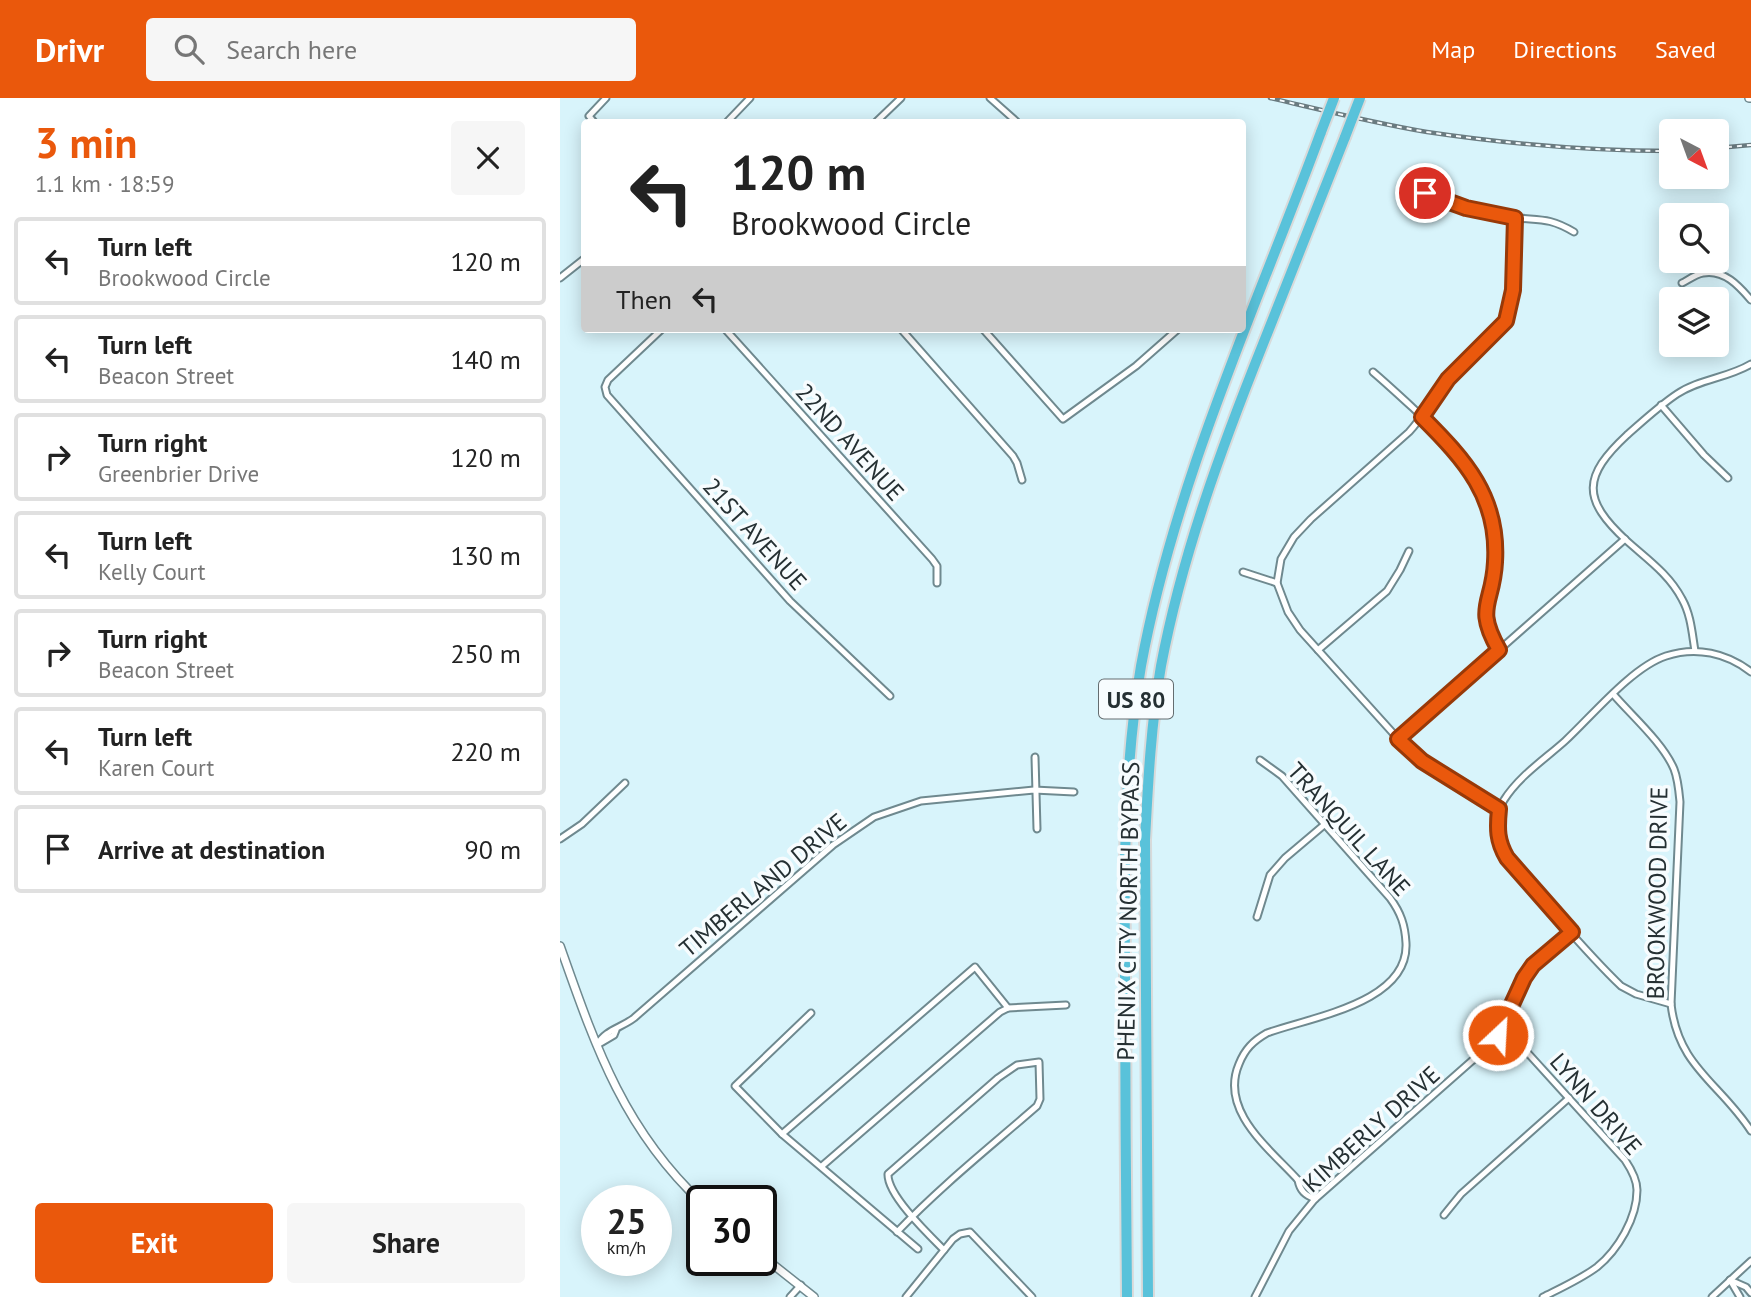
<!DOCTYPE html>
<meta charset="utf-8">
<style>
body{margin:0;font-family:"PT Sans",sans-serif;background:#f6f6f6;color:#222;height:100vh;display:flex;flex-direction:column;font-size:26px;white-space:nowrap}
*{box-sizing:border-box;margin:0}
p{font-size:23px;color:#767676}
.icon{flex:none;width:38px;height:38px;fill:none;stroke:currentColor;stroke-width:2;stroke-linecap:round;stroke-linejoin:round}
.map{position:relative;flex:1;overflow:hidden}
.drawer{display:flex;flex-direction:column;background:#fff;width:560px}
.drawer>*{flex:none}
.hud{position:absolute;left:21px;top:21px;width:665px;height:214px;border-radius:7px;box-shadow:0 4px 18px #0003;background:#fff;color:#222;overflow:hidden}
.needle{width:46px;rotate:139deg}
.buttons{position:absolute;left:1099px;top:21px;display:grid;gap:14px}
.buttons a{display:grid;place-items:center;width:70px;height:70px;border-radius:7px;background:#fff;box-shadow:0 4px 18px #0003;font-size:35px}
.speed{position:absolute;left:21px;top:1087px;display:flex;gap:14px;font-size:35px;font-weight:700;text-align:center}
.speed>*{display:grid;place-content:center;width:91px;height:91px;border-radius:50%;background:#fff;box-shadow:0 4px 18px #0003;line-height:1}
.speed small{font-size:18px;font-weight:400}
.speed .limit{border:4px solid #111;border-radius:10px;background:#fff;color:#111}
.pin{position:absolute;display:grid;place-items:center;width:60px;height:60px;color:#fff;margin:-30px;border:4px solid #fff;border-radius:50%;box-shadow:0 2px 7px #0007}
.me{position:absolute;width:77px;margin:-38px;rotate:25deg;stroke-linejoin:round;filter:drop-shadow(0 0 5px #0008)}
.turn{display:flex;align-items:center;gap:24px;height:147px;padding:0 35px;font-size:32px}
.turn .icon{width:91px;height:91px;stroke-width:2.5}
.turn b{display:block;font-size:49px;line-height:60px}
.then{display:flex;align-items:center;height:66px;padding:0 35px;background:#0003;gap:14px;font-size:26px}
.round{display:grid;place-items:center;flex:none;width:74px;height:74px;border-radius:7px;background:#f6f6f6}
.overview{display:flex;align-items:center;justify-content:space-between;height:119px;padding:0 35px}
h1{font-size:42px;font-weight:800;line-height:52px;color:#ea580c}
.primary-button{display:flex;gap:14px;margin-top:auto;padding:14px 35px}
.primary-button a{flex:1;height:80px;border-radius:7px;background:#ea580c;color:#fff;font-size:28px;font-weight:800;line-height:80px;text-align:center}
.primary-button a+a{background:#f6f6f6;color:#222}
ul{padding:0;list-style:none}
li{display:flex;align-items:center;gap:21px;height:88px;margin:0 14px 10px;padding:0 21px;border:4px solid #e0e0e0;border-radius:7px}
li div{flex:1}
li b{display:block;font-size:26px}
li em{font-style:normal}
header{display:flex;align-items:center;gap:42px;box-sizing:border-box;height:98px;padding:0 35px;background:#ea580c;color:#fff}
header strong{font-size:33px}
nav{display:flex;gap:38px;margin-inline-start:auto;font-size:24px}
.search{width:490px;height:63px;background:#f6f6f6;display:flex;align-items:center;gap:18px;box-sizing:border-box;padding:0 24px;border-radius:7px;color:#767676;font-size:26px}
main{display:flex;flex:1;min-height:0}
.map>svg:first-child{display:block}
</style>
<header>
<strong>Drivr</strong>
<div class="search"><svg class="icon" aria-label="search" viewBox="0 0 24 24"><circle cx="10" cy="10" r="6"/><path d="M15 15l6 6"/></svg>Search here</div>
<nav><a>Map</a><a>Directions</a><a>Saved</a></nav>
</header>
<main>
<section class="drawer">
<div class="overview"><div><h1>3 min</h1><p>1.1 km · 18:59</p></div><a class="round"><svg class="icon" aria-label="close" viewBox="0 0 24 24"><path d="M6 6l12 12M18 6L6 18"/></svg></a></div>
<ul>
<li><svg class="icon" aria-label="left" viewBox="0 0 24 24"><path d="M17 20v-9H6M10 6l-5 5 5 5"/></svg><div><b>Turn left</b><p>Brookwood Circle</p></div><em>120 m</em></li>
<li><svg class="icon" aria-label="left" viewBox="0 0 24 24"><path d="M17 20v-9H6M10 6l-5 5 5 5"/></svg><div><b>Turn left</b><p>Beacon Street</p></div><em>140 m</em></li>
<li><svg class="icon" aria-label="right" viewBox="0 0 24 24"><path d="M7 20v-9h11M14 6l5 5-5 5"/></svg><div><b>Turn right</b><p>Greenbrier Drive</p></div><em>120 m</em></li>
<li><svg class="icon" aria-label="left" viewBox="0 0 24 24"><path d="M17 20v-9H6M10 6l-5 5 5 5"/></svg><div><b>Turn left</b><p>Kelly Court</p></div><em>130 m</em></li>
<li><svg class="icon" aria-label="right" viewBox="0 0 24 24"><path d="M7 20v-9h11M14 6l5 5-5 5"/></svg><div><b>Turn right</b><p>Beacon Street</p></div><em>250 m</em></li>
<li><svg class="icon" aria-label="left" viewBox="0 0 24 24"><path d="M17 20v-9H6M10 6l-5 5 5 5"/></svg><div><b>Turn left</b><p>Karen Court</p></div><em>220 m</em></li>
<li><svg class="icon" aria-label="arrive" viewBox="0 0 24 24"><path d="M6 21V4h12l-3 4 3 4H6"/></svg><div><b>Arrive at destination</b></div><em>90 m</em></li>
</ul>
<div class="primary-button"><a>Exit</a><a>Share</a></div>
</section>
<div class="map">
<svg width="1191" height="1199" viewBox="0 0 1191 1199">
<rect width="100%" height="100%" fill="#d8f4fb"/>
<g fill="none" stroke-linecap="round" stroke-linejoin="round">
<defs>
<g id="minor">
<polyline points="430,0 457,24"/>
<polyline points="34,24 29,18 46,0"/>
<polyline points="167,24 190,0"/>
<polyline points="316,24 341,0"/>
<path d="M865,95c27,13 56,20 85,24 28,4 37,-1 64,15"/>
<polyline points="0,180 24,161"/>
<path d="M1122,185c6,-3 14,-9 21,-10 21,-4 36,13 48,27"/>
<polyline points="102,231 48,282 45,289 47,297 230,503 330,598"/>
<polyline points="165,231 372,461 377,468 377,485"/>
<polyline points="341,231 453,358 457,365 462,382"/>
<polyline points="423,231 503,321 576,268 618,231"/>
<path d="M813,274c14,12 27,24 40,36 45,42 87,89 82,155 -3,42 -21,44 4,87"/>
<polyline points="1101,307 1144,357 1168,380"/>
<polyline points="683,474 717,485"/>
<polyline points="758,552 827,493 840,472 849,453"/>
<path d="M1135,553c-3,-18 -4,-36 -13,-52 -13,-25 -35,-40 -55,-58 -46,-42 -44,-65 0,-106 16,-14 32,-29 50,-41 22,-15 51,-16 74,-30"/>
<path d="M1053,596c19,22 50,49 61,75 4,10 5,22 6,33l-9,202c7,63 49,79 80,127"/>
<polyline points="838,641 1065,441"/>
<polyline points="475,659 477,731"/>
<path d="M700,662l22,16 108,122c11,15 15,27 16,45 3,60 -95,74 -139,90 -14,8 -22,16 -28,31 -20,47 31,85 59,116 2,11 7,15 17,19"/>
<path d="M939,711l-89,-57 -110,-122 -12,-18 -11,-29 4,-24 13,-22 17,-18 98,-87c16,-17 26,-39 42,-56 14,-15 48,-40 56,-57 12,-26 7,-72 8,-101"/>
<polyline points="0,741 22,726 65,685"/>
<polyline points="697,819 710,777 725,760 764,727"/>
<path d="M1111,906l-35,-10 -15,-8c-20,-19 -119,-126 -123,-145 -2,-14 -2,-29 6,-41 15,-24 41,-41 61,-59 27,-25 67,-74 101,-85 30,-10 61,-3 85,16"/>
<polyline points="251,915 175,988 222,1036 358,1151"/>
<path d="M938,938l27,14 100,110c6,9 12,19 12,30 0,28 -19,60 -40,77 -16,12 -36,21 -54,30"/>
<path d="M37,947c8,-15 24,-17 37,-27l199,-173 41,-28 47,-16 113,-11 40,2"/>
<polyline points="37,947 54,937 56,932"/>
<polyline points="222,1036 415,869 448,910"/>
<polyline points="262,1068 440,914 448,910 506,907"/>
<path d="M738,1082c10,3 15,8 17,19"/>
<polyline points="884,1117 901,1096 1009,1000"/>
<path d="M337,1134c44,-46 93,-85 140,-126l3,-7 -1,-37 -22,3 -19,13 -110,96c-1,21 41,61 56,76"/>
<polyline points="1170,1182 1186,1189 1191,1195"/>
<polyline points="1170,1182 1180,1199"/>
<polyline points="230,1199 241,1187"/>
<polyline points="346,1199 393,1141 400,1136 410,1134 472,1199"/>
<polyline points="695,1199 729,1133 755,1101 931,946 938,938 964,880 973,867 1012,834"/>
<polyline points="1152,1199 1191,1163"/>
</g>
<g id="tertiary">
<polyline points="1189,0 1191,0"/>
<path d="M0,848c35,99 63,183 142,257"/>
<polyline points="201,1157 254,1199"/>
</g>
<g id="motorway">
<path d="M567,1199c-1,-110 -2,-221 -2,-331 -1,-100 -1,-200 16,-300 34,-185 115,-358 180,-534"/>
<path d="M588,1199l-3,-457c3,-58 6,-116 16,-174 21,-111 60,-217 102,-322 27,-69 54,-138 82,-207"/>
</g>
</defs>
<use href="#minor" stroke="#6f898f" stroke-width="9"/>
<use href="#tertiary" stroke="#6f898f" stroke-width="10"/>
<use href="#motorway" stroke="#d8dada" stroke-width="14"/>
<use href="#minor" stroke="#fff" stroke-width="5"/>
<use href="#tertiary" stroke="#fff" stroke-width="7"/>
<use href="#motorway" stroke="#59c2da" stroke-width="10"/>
<defs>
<g id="rail">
<path d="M710,0c52,12 104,25 157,34 81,12 162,19 244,19"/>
<polyline points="1157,50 1191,47"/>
</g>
</defs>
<use href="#rail" stroke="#6a7b80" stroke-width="4.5"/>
<use href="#rail" stroke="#f7fcfe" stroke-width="2" stroke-dasharray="5" stroke-linecap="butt"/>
<defs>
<g id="motorway-bridge">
<polyline points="761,34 774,0"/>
<polyline points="785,39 800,0"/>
</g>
</defs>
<use href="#motorway-bridge" stroke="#d8dada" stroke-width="14" stroke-linecap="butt"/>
<use href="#motorway-bridge" stroke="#59c2da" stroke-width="10"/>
</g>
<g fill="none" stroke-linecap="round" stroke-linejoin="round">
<defs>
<path id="route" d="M865,95l41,15 49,10 -2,72 -7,31 -58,58 -26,38c43,43 77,80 73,145 -2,43 -21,44 4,88l-101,89 24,22 77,48c-2,20 -2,32 8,49l65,74 -39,33 -9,13 -26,57"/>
</defs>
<use href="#route" stroke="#983908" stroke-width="18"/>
<use href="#route" stroke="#ea580c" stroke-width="12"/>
</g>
<g text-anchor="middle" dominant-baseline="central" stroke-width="7" stroke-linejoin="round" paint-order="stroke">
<rect fill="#f7fcfe" stroke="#646d70" stroke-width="2" x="539" y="581.5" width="74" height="39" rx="5"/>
<g font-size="23" font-weight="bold" fill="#253033">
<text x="576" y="601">US 80</text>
</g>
<g font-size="24" fill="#253033" stroke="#f7fcfe">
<text transform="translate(290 344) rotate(48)">22ND AVENUE</text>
<text transform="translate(195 436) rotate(48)">21ST AVENUE</text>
<text transform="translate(789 731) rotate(48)">TRANQUIL LANE</text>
<text transform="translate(203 787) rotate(-40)">TIMBERLAND DRIVE</text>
<text transform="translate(1097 795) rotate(-89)">BROOKWOOD DRIVE</text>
<text transform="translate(568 813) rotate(-89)">PHENIX CITY NORTH BYPASS</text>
<text transform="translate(1036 1006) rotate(49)">LYNN DRIVE</text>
<text transform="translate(811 1031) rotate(-42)">KIMBERLY DRIVE</text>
</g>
</g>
</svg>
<div class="buttons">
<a><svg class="needle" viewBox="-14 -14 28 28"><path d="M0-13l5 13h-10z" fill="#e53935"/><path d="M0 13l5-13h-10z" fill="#767676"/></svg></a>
<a><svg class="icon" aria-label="search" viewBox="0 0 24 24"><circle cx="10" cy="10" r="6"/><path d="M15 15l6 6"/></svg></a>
<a><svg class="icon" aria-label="layers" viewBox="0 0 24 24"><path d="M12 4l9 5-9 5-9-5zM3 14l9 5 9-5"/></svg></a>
</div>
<div class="speed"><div>25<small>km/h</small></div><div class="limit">30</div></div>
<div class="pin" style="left:865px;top:95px;background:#d93025"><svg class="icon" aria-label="arrive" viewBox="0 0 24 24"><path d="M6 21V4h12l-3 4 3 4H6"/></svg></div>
<svg class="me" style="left:938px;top:937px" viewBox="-20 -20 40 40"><circle r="17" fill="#ea580c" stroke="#fff" stroke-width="3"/><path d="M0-11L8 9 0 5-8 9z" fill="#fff"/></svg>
<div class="hud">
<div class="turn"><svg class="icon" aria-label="left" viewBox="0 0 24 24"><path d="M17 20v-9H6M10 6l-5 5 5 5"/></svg><div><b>120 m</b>Brookwood Circle</div></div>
<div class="then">Then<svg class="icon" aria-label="left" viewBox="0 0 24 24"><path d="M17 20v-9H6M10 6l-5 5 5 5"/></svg></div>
</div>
</div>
</main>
